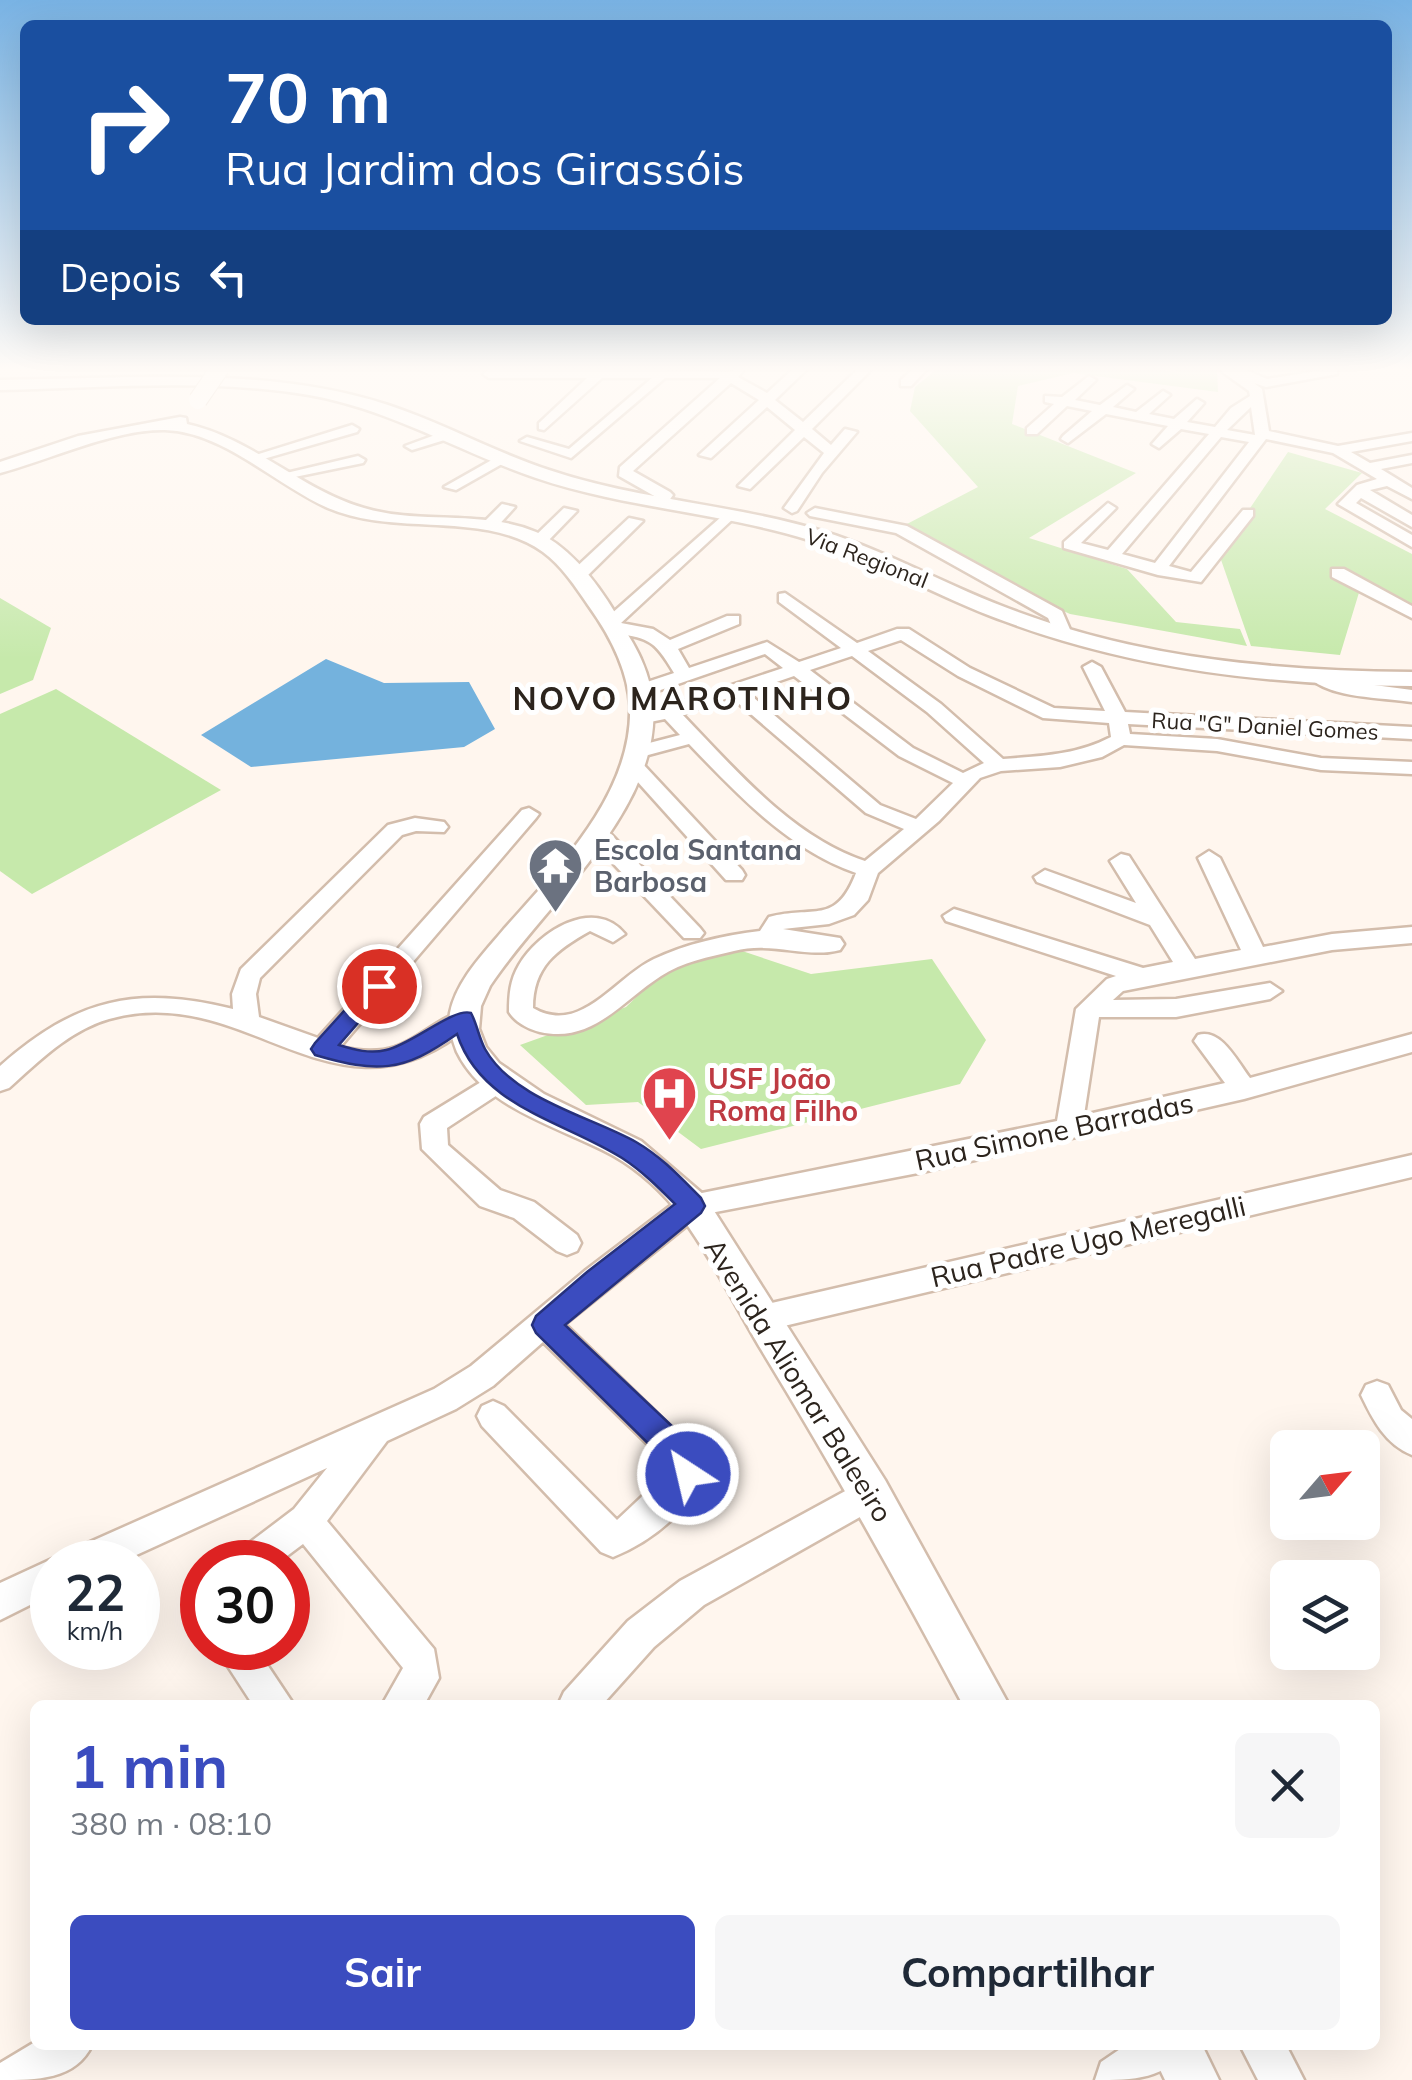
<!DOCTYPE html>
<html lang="pt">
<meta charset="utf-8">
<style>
body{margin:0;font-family:Mulish,sans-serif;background:#f6f6f7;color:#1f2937;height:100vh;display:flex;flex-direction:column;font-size:38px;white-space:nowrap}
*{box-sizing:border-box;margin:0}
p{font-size:32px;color:#747a83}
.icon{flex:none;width:55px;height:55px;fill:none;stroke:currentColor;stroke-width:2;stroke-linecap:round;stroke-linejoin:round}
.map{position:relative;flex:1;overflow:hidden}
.panel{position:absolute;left:30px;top:1700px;width:1350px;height:350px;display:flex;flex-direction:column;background:#fff;border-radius:15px;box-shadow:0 10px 40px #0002}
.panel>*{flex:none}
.top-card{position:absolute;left:20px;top:20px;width:1372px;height:305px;border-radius:15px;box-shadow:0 10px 40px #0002;background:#1a4fa0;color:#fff;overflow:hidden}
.needle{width:65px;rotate:62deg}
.fabs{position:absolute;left:1270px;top:1430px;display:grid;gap:20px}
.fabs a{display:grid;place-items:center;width:110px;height:110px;border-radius:15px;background:#fff;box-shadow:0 10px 40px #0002;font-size:50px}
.speed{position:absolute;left:30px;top:1540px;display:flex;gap:20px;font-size:50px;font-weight:700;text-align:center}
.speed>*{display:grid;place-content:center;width:130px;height:130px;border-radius:50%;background:#fff;box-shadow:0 10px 40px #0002;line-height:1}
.speed small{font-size:25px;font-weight:400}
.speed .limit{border:15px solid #d22;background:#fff;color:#111}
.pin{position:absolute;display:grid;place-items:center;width:85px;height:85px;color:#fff;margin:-42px;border:5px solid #fff;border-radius:50%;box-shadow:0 2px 10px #0007}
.me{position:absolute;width:110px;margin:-55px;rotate:325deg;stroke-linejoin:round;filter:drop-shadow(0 0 8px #0008)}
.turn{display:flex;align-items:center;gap:35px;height:210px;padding:0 40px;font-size:45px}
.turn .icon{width:130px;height:130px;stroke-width:2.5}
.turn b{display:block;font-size:70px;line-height:85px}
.then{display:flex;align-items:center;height:95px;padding:0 40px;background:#0003;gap:20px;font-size:38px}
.round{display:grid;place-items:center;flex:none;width:105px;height:105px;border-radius:15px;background:#f6f6f7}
.headline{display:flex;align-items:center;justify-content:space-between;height:170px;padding:0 40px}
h1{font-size:60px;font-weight:700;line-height:75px;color:#3b4cbf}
.button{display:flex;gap:20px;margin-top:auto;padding:20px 40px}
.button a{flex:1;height:115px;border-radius:15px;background:#3b4cbf;color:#fff;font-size:40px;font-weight:700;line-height:115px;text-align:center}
.button a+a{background:#f6f6f7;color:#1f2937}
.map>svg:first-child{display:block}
</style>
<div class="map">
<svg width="1412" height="2080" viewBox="0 0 1412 2080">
<rect width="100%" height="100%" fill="#fff6ee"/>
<g fill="#c6e9ab">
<polygon points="1149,368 1181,373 1169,368 1217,368 1218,392 1073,373 1018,386 1012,424 1136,473 1029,538 1127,569 1176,622 1240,629 1247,646 1070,614 972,569 905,525 978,487 910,411 915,387 937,369"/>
<polygon points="1288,452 1362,473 1325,509 1412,554 1412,609 1361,586 1340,655 1251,646 1219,554"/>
<polygon points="0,598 51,628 33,680 0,694"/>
<polygon points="56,689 221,790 32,894 0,871 0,714"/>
<polygon points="721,944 811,974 932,959 986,1040 960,1084 701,1149 638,1102 586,1105 520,1045 626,1007 678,957"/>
</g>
<polygon fill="#74b2dd" points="326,659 384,683 469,682 495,729 464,747 251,767 201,735"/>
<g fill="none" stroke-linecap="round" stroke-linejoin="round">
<defs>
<g id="minor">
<polygon points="597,368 728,372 741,368 743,371 738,377 767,393 794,368 808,368 775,400 803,422 859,368 873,368 812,429 831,445 845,429 857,432 822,473 797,511 792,513 784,508 824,453 804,437 750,489 738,486 795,430 767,407 711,458 699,455 759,400 731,383 633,471 670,492 673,495 666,505 656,505 656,497 619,476 620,467 720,378 665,378 571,458 520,441 527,437 569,449 652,378 602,378 544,430 539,429 539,423 587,378 489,378 483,374 489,370"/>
<polygon points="914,368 928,368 911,386 901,386 901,380"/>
<path d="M1217,368h24l26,11 70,-11v6l-71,13 -12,-4 8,6 7,42 69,15 74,-13v8l-61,11 19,11 42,-8v8l-31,6 31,19v11l-25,-13 -17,4 42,25v12l-51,-29 -5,5 56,32v12l-74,-43 19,-19 20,-6 -44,-26 -67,-14 -97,127 22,6 52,-62h10v6l-52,66 -43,-7 -94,-27v-6l44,-39 8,5 -35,35 27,7 101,-116 -28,-5 -22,19 -7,-4 16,-18 -62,-12 -38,29 -7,-4 2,-3 29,-25 -25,-5 -30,28h-10v-6l27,-24 -9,-2v-6l17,1 27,-21 7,4 -21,20 25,5 27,-20 7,4 -21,18 23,5 27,-21 7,4 -21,19 25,5 23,-20 7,4 -17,19 28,5 16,-19 19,-12 -1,-5zM1251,407l4,28 -28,-5zM1221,437l28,5 -94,121 -33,-9z"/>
<polygon points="352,425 359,429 357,432 253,462 246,458"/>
<polygon points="446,431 451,432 451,438 412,450 405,446"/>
<polygon points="358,456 365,460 363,463 285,479 278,475"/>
<polygon points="497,457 509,460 456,490 444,487"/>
<polygon points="502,504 515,507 495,529 483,529 483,523"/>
<polygon points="564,508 577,511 545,544 533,544 533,538"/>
<polygon points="815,508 907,526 1062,611 1072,634 1069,638 1057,638 1048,618 896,533 810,516 807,513"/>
<path d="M729,510l5,2v6l-113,105 32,6 17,11 57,-24h12v8l-61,25 11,19 78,-26 32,20 42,-14 -62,-46v-8l6,-1 72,50 40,-14h12l61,39 84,40 51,3 -22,-44 9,-5 9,5 24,45 287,15v12l-284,-15 2,10 87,5 104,19 91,4v12l-91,-4 -104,-19 -93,-6 -22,12 -42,10 -59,4 -21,7 -41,43 -61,52 -10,27 -14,15 -25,9 -46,5 57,9 4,6 -4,6c-34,9 -67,-9 -106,1 -25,6 -52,11 -73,25 -39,25 -69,68 -121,56 -12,-3 -25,-10 -31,-20 0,-17 1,-32 10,-47 19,-33 75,-69 106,-31l-12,8 -23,-11c-34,19 -57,36 -57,77 48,28 81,-30 121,-49 32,-15 71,-24 106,-28l9,-14c44,-12 67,9 87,-44 -67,-23 -119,-79 -167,-129l-52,14 -10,-6 3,-4 50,-13 -15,-16 -30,6v-8l148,-49 -18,-14 -116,40h-14v-8l39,-13c-21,-36 -26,-34 -65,-41l-7,-10zM901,640l57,36 85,42 66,5 2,14c-35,18 -69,19 -108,22l-62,-55 -73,-53zM852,656l75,56 57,51 -21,10 -50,-25 -103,-78zM794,676l105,80 54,27 -37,36 -36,-14 -133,-113zM731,697l135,116 38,16 -39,32c-73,-24 -131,-93 -183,-147z"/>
<polygon points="629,518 643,521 583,580 571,580 571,572"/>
<polygon points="1332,569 1344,569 1412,606 1412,618 1332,577"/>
<path d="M1317,671l27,10 68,9v12c-32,-5 -79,-3 -104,-25z"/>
<polygon points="634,760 641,762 742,870 745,875 742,880 726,880 627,770 627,762"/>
<path d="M529,808l10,6 -3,4 -196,229c18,4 37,6 55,0 23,-6 56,-41 77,-35l3,6 -3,6c-136,116 -222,-45 -363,-5 -39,11 -70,42 -100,69l-9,3v-25c76,-67 135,-81 233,-57l-1,-15 9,-25 147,-144 27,-7 29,4 4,5 -4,5 -28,-1 -14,4 -142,143 -4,16 3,23 59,21 204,-228z"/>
<polygon points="597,827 605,828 700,928 704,933 700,938 684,938 589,838 586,833"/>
<path d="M1209,851l11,7 43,89 69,-13 80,-7v16l-80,7 -209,41 -10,9 63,-1 94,-16 12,8 -12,8 -94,18h-77l-15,98 141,-32 -31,-42 4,-6c23,-7 39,26 52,43l162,-44v18l-168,47 -326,74 -218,42 -135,109 134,130 4,11c-8,44 -51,76 -90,92l-12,-5 -119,-126 -5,-10 5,-10 11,-5 11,5 113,114 50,-47 3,-7 -127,-124 -50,44 -37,23 -69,32 -60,80 107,128 5,29 -15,27h-42l21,-37 -100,-124 -24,18h-44l5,-12 54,-41 33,-41 -206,94h-54l5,-12 362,-161 37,-23 115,-96 96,-73 375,-76 19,-112 31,-30 9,-3 -170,-55 -3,-5 11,-7 189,59 30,-6 -23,-37 -113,-43 -3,-5 11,-7 91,33 -26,-42 11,-7 8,2 66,103 46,-9 -43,-92z"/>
<polygon points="499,1071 508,1074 512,1081 508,1088 447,1128 448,1145 500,1190 534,1202 577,1235 581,1243 577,1251 567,1255 557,1251 514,1218 480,1206 422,1149 420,1124 424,1117"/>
<polygon points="1412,1155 1412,1177 763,1331 752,1327 748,1318 752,1309 763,1305"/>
<path d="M1377,1381l11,4 13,25 11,9v36c-27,-11 -39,-35 -51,-60l5,-10z"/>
<polygon points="871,1477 883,1482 888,1493 883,1504 704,1605 654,1647 602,1705 558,1705 564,1692 628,1621 680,1581"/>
<polygon points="52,1559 61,1562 52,1562 52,1594 0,1620 0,1583"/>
<polygon points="216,1648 256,1648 294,1705 253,1705"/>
<path d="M35,2042v3h57c-16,35 -56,35 -92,35v-17z"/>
<path d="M1126,2045h60c-17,35 -54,35 -91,35l6,-18z"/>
<polygon points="1240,2045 1286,2045 1304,2080 1258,2080"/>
</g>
<g id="major">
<path d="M133,377c86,-1 172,1 255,28 55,18 106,47 161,65 88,30 184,34 273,61 68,21 129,57 196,81 127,47 260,59 394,60v14c-139,-1 -277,-16 -408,-65 -67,-24 -127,-61 -195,-81 -90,-28 -185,-32 -273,-62 -77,-26 -146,-69 -227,-83 -102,-17 -206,-7 -309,-5v-10z"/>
<path d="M180,417l6,1 1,6c65,14 114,66 177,84 57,17 117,1 172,24 36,15 64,55 83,87 7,13 16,26 22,40 56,123 -92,237 -151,327l-9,20 -2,23 7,18 13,16 45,31 97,47 63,54 181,285 124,225h-46c-65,-122 -132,-241 -204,-359 -25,-43 -49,-90 -78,-130 -17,-23 -42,-46 -67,-60 -52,-29 -129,-46 -157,-104 -5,-13 -9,-26 -7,-39 6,-32 34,-60 54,-84 54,-61 129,-135 126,-223 -2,-37 -21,-72 -42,-101 -13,-19 -26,-39 -45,-53 -58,-42 -148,-15 -215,-44 -52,-23 -104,-76 -163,-78 -51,-1 -116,30 -165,43v-11l78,-26z"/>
<polygon points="1148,2045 1202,2045 1219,2080 1165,2080"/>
</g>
</defs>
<use href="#minor" stroke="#d3bdac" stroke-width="5"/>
<use href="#major" stroke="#d3bdac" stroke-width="5"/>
<use href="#minor" fill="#fff" fill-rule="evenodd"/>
<use href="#major" fill="#fff" fill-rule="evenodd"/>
<defs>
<polyline id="major-bridge" points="198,400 220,368"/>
</defs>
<use href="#major-bridge" stroke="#d3bdac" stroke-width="20" stroke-linecap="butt"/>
<use href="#major-bridge" stroke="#fff" stroke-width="18"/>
</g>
<linearGradient id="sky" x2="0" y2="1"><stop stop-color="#79b3e4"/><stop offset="0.56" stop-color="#fffbf7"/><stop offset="1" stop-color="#fffbf7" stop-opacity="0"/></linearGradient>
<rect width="1412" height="659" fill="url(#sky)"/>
<path fill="#3b4cbf" stroke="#26317c" stroke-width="2.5" d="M379,978l11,8 -51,59c16,5 31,9 47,5 25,-5 68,-43 85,-37 6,11 8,25 14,36 28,50 104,67 151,93 26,15 45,36 65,56l4,8 -4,7 -136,112 127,120 11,29 -4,10 -11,5 -11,-5 -8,-20 -133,-131 -4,-8 4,-9 51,-44 88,-68c-17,-17 -33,-33 -53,-46 -59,-37 -141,-51 -165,-124 -55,39 -80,39 -142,21l-4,-6 4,-6 56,-62z"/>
<defs>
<symbol id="temple-pin" viewBox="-11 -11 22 30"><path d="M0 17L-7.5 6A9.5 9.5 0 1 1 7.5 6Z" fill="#6b7280" stroke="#fff"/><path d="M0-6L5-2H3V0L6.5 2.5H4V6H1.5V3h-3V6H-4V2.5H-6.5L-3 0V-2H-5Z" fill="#fff"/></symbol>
<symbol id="hospital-pin" viewBox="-11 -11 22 30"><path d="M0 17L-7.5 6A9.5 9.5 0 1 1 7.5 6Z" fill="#e0444e" stroke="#fff"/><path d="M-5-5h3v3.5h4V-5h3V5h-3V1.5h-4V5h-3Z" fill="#fff"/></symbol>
</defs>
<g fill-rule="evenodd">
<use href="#temple-pin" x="524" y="834" width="63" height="86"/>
<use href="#hospital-pin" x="638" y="1062" width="63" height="86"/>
</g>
<g text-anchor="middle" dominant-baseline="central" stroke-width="10" stroke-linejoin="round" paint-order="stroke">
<g font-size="22" fill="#2c241d" stroke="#fff">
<text transform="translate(867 558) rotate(21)">Via Regional</text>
<text transform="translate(1265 726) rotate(3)">Rua "G" Daniel Gomes</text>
</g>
<g font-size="28" font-weight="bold" fill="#5b616d" stroke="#fff" text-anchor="start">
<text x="594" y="849">Escola Santana<tspan x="594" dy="32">Barbosa</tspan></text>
</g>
<g font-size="28" font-weight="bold" fill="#be3a42" stroke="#fff" text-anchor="start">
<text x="708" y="1078">USF João<tspan x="708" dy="32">Roma Filho</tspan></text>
</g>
<g font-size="28" fill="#2c241d" stroke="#fff">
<text transform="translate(1054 1131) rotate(-12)">Rua Simone Barradas</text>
<text transform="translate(1088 1241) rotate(-13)">Rua Padre Ugo Meregalli</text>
<text transform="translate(799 1380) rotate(58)">Avenida Aliomar Baleeiro</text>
</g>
<g font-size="32" font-weight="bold" letter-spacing="2.5" fill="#2c241d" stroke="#fff">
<text x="683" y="698">NOVO MAROTINHO</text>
</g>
</g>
</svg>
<div class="fabs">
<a><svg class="needle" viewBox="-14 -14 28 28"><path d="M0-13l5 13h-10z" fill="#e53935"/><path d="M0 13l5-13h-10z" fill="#747a83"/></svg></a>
<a><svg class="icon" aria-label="layers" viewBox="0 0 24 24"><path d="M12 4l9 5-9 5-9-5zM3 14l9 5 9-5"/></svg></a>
</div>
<div class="speed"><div>22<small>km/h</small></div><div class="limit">30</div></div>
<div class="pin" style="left:379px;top:986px;background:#d93025"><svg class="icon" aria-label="arrive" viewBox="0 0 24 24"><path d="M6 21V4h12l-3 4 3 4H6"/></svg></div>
<svg class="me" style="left:688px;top:1474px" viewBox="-20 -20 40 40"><circle r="17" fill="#3b4cbf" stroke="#fff" stroke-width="3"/><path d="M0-11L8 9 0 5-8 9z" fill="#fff"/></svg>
<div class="top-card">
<div class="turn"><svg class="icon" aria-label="right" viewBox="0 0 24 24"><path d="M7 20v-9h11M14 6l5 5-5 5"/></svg><div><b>70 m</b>Rua Jardim dos Girassóis</div></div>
<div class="then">Depois<svg class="icon" aria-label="left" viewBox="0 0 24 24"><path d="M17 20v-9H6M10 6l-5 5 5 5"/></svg></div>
</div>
<section class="panel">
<div class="headline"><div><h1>1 min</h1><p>380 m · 08:10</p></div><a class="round"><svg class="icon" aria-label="close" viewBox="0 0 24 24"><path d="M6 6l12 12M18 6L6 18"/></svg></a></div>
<div class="button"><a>Sair</a><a>Compartilhar</a></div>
</section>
</div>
